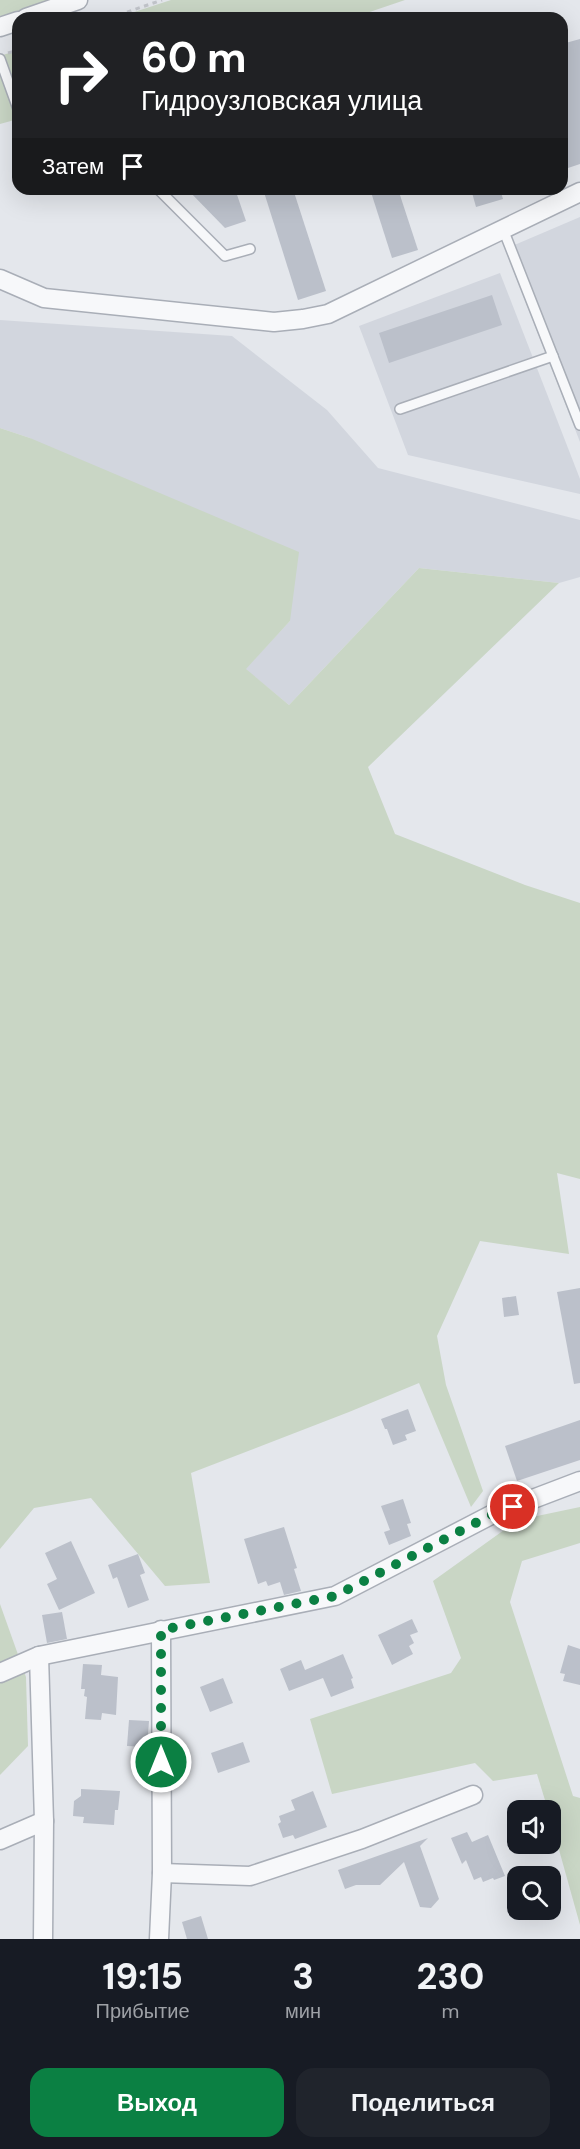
<!DOCTYPE html>
<html lang="ru">
<meta charset="utf-8">
<style>
body{margin:0;font-family:"DM Sans",sans-serif;background:#20242c;color:#f1f3f6;height:100vh;display:flex;flex-direction:column;font-size:22px;white-space:nowrap}
*{box-sizing:border-box;margin:0}
p{font-size:20px;color:#9ea1a6}
.icon{flex:none;width:33px;height:33px;fill:none;stroke:currentColor;stroke-width:2;stroke-linecap:round;stroke-linejoin:round}
.map{position:relative;height:1939px;overflow:hidden}
.details{display:flex;flex-direction:column;background:#171b24;flex:1}
.details>*{flex:none}
.top-card{position:absolute;left:12px;top:12px;width:556px;height:183px;border-radius:18px;box-shadow:0 6px 24px #0002;background:#202124;color:#fff;overflow:hidden}
.fabs{position:absolute;left:507px;top:1800px;display:grid;gap:12px}
.fabs a{display:grid;place-items:center;width:54px;height:54px;border-radius:12px;background:#171b24;box-shadow:0 6px 24px #0002;font-size:30px}
.pin{position:absolute;display:grid;place-items:center;width:51px;height:51px;color:#fff;margin:-26px;border:3px solid #fff;border-radius:50%;box-shadow:0 2px 6px #0007}
.me{position:absolute;width:66px;margin:-33px;rotate:0deg;stroke-linejoin:round;filter:drop-shadow(0 0 4px #0008)}
.turn{display:flex;align-items:center;gap:21px;height:126px;padding:0 30px;font-size:27px}
.turn .icon{width:78px;height:78px;stroke-width:2.5}
.turn b{display:block;font-size:42px;line-height:51px}
.then{display:flex;align-items:center;height:57px;padding:0 30px;background:#0003;gap:12px;font-size:22px}
.eta{display:flex;justify-content:space-evenly;align-items:center;height:102px;text-align:center}
.eta b{font-size:36px;font-weight:700;line-height:42px}
.action{display:flex;gap:12px;margin-top:auto;padding:12px 30px}
.action a{flex:1;height:69px;border-radius:18px;background:#0b8043;color:#fff;font-size:24px;font-weight:700;line-height:69px;text-align:center}
.action a+a{background:#20242c;color:#f1f3f6}
.map>svg:first-child{display:block}
</style>
<div class="map">
<svg width="580" height="1939" viewBox="0 0 580 1939">
<rect width="100%" height="100%" fill="#e4e7ec"/>
<g fill="#d2d6de">
<polygon points="580,217 580,442 505,249"/>
<polygon points="500,273 580,479 580,494 408,455 359,326"/>
<polygon points="0,320 232,336 327,410 378,468 580,520 580,577 559,583 419,568 289,705 245,669 290,621 30,438 0,428"/>
</g>
<g fill="#c9d6c5">
<polygon points="0,0 57,0 0,22"/>
<polygon points="171,0 405,0 352,18 116,18"/>
<polygon points="18,50 18,119 0,124 0,56"/>
<polygon points="0,428 30,438 299,552 290,621 246,669 289,705 419,568 559,583 368,767 395,834 525,885 580,903 580,1179 557,1173 569,1254 480,1241 437,1336 446,1385 483,1491 471,1507 419,1383 349,1412 191,1473 210,1583 165,1586 91,1498 34,1508 0,1549"/>
<polygon points="580,1507 580,1543 522,1561 510,1602 573,1796 580,1798 580,1925 551,1821 550,1810 548,1810 537,1774 493,1781 475,1763 332,1794 310,1719 451,1673 461,1658 433,1581 518,1520"/>
<polygon points="0,1604 26,1677 28,1746 0,1775"/>
</g>
<g fill="#bbc0ca">
<polygon points="580,39 580,164 562,170 562,44"/>
<polygon points="187,189 235,189 246,221 225,228"/>
<polygon points="263,189 293,189 326,291 298,300"/>
<polygon points="370,189 398,189 418,250 392,258"/>
<polygon points="471,189 500,189 503,199 476,207"/>
<polygon points="492,295 502,325 389,363 379,333"/>
<polygon points="580,1288 580,1383 574,1384 557,1292"/>
<polygon points="516,1296 519,1315 504,1317 502,1298"/>
<polygon points="408,1409 416,1431 405,1435 407,1440 393,1445 387,1429 385,1429 381,1419"/>
<polygon points="580,1420 580,1460 517,1481 505,1446"/>
<polygon points="403,1499 411,1523 407,1524 411,1536 389,1545 384,1532 390,1530 381,1506"/>
<polygon points="284,1527 297,1568 294,1569 301,1591 284,1595 280,1582 268,1586 266,1581 258,1584 244,1539"/>
<polygon points="71,1541 95,1593 59,1610 47,1584 57,1579 45,1553"/>
<polygon points="138,1554 145,1573 140,1575 149,1600 128,1608 117,1577 113,1579 108,1565"/>
<polygon points="62,1612 67,1639 47,1643 42,1615"/>
<polygon points="412,1619 418,1632 410,1635 414,1643 409,1646 413,1654 392,1665 378,1635"/>
<polygon points="568,1645 580,1649 580,1685 563,1681 565,1674 560,1673"/>
<polygon points="343,1654 353,1678 351,1679 354,1688 331,1697 323,1678 289,1691 280,1669 301,1660 305,1670"/>
<polygon points="83,1664 102,1665 101,1675 118,1677 116,1715 102,1713 101,1720 85,1719 87,1697 84,1696 85,1689 81,1689"/>
<polygon points="223,1678 233,1703 210,1712 200,1687"/>
<polygon points="129,1720 149,1721 147,1747 127,1746"/>
<polygon points="243,1742 250,1762 218,1773 211,1753"/>
<polygon points="81,1789 120,1791 118,1810 115,1810 114,1825 83,1823 84,1817 73,1816 74,1801 81,1796"/>
<polygon points="313,1791 327,1827 295,1839 293,1835 283,1838 278,1824 281,1822 279,1816 295,1810 291,1800"/>
<polygon points="467,1832 472,1842 488,1835 505,1876 494,1880 493,1878 483,1882 481,1877 474,1880 466,1860 462,1864 451,1838"/>
<polygon points="428,1838 420,1846 439,1899 431,1908 420,1907 404,1862 380,1885 356,1885 345,1889 338,1870"/>
<polygon points="201,1916 208,1939 187,1939 182,1922"/>
</g>
<g fill="none" stroke-linecap="round" stroke-linejoin="round">
<defs>
<g id="lane">
<polyline points="0,59 18,109"/>
<polyline points="158,189 225,256 250,249"/>
<polyline points="503,229 580,425"/>
<polyline points="400,409 553,356"/>
</g>
<g id="street">
<polyline points="26,18 78,0"/>
<polyline points="0,27 18,21"/>
<polyline points="0,279 44,298 274,322 303,319 328,314 580,192"/>
<polyline points="39,1656 44,1821 43,1939"/>
<polyline points="0,1673 39,1656 335,1596 491,1515 580,1481"/>
<polyline points="0,1840 44,1821"/>
<polyline points="162,1873 250,1876 362,1839 473,1795"/>
<polyline points="159,1939 162,1873 161,1630"/>
</g>
</defs>
<use href="#lane" stroke="#a9aeb7" stroke-width="12"/>
<use href="#street" stroke="#a9aeb7" stroke-width="21"/>
<g stroke="#c2c5cb" stroke-width="3" stroke-dasharray="4.5 4.5" stroke-linecap="butt">
<polyline points="110,18 162,0"/>
<polyline points="8,53 18,50"/>
</g>
<use href="#lane" stroke="#f7f8fa" stroke-width="9"/>
<use href="#street" stroke="#f7f8fa" stroke-width="18"/>
</g>
<g fill="none" stroke-linecap="round" stroke-linejoin="round">
<polyline stroke="#0b8043" stroke-width="10" stroke-dasharray="0 18" points="161,1762 161,1630 335,1596 491,1515 513,1507"/>
</g>
</svg>
<div class="fabs">
<a><svg class="icon" aria-label="sound" viewBox="0 0 24 24"><path d="M4 9h4l5-4v14l-5-4H4zM17 9q2 3 0 6"/></svg></a>
<a><svg class="icon" aria-label="search" viewBox="0 0 24 24"><circle cx="10" cy="10" r="6"/><path d="M15 15l6 6"/></svg></a>
</div>
<div class="pin" style="left:513px;top:1507px;background:#d93025"><svg class="icon" aria-label="arrive" viewBox="0 0 24 24"><path d="M6 21V4h12l-3 4 3 4H6"/></svg></div>
<svg class="me" style="left:161px;top:1762px" viewBox="-20 -20 40 40"><circle r="17" fill="#0b8043" stroke="#fff" stroke-width="3"/><path d="M0-11L8 9 0 5-8 9z" fill="#fff"/></svg>
<div class="top-card">
<div class="turn"><svg class="icon" aria-label="right" viewBox="0 0 24 24"><path d="M7 20v-9h11M14 6l5 5-5 5"/></svg><div><b>60 m</b>Гидроузловская улица</div></div>
<div class="then">Затем<svg class="icon" aria-label="arrive" viewBox="0 0 24 24"><path d="M6 21V4h12l-3 4 3 4H6"/></svg></div>
</div>
</div>
<section class="details">
<div class="eta">
<div><b>19:15</b><p>Прибытие</p></div>
<div><b>3</b><p>мин</p></div>
<div><b>230</b><p>m</p></div>
</div>
<div class="action"><a>Выход</a><a>Поделиться</a></div>
</section>
